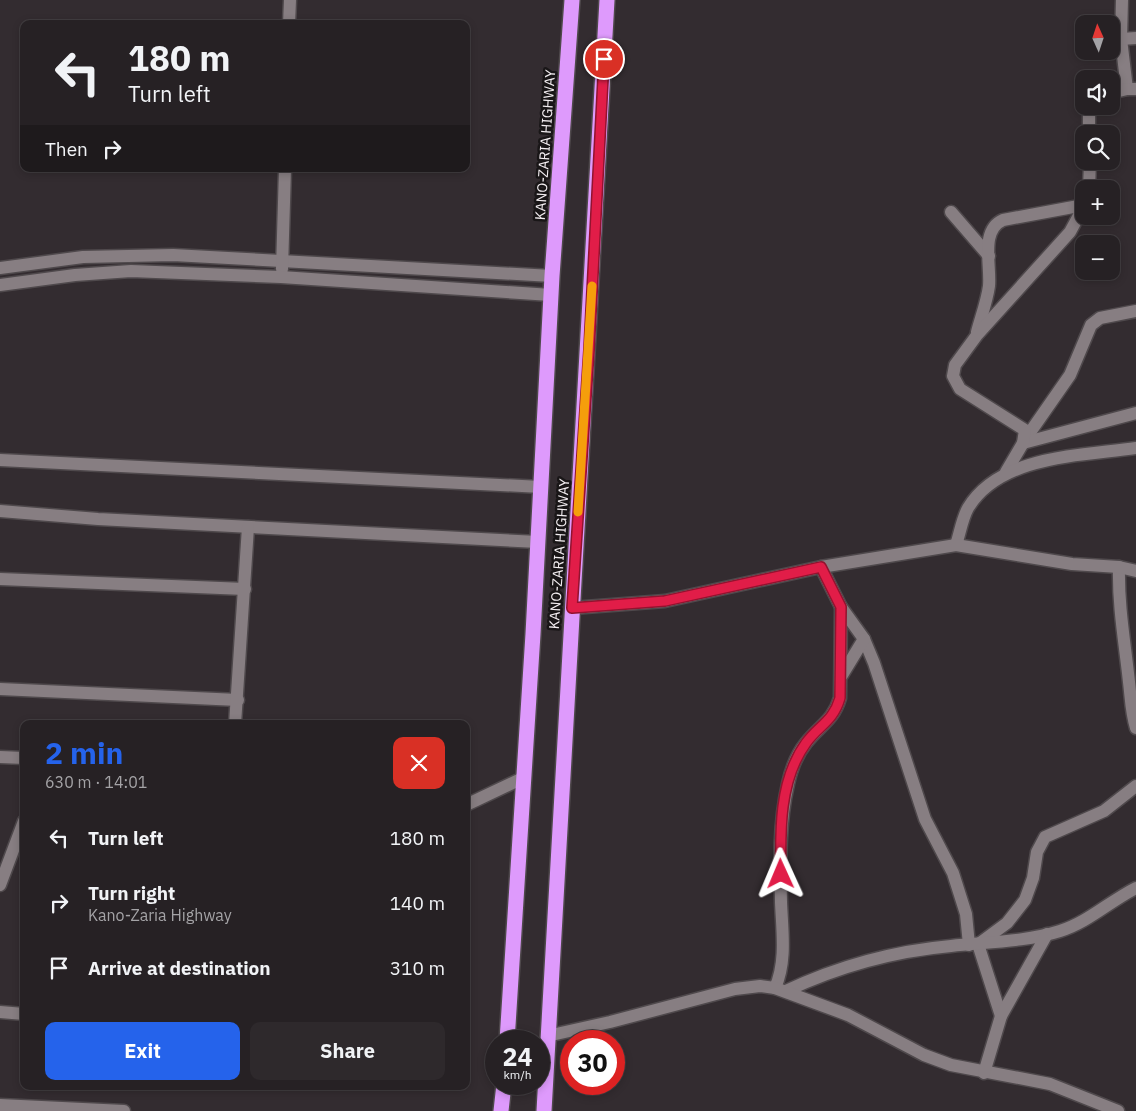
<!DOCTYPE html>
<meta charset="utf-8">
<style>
body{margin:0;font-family:"IBM Plex Sans",sans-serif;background:#2e292c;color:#f1f3f6;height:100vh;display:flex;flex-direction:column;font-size:19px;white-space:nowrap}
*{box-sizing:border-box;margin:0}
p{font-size:16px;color:#a4a3a6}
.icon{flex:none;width:28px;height:28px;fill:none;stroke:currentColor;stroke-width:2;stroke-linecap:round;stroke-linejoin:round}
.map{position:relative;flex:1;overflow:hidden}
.side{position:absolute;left:20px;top:720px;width:450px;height:370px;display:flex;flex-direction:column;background:#262124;border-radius:10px;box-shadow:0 2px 8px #0003,0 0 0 1px #423e41}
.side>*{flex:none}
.guide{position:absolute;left:20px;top:20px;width:450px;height:152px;border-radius:10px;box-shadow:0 2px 8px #0003,0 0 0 1px #423e41;background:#262124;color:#f1f3f6;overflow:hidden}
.needle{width:32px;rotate:357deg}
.tools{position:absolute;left:1075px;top:15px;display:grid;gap:10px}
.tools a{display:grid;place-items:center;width:45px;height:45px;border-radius:10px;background:#262124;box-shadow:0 2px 8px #0003,0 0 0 1px #423e41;font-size:25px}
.speed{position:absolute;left:485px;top:1030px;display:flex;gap:10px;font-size:25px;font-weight:700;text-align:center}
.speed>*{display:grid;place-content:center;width:65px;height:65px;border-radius:50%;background:#262124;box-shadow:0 2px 8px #0003,0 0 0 1px #423e41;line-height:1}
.speed small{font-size:12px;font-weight:400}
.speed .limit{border:8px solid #d22;background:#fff;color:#111}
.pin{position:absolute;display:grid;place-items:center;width:42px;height:42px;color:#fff;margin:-21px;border:2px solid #fff;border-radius:50%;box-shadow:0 1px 5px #0007}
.me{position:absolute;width:55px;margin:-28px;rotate:359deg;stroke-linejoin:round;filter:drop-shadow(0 0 4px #0008)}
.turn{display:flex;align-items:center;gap:18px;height:105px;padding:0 25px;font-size:22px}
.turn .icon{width:65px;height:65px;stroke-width:2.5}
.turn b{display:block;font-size:35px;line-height:42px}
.then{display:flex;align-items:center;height:48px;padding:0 25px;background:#0003;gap:10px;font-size:19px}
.round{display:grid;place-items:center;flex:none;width:52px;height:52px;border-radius:10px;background:#2e292c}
.head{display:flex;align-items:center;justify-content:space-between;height:85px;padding:0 25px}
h1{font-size:30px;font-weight:700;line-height:38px;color:#2563eb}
.action{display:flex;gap:10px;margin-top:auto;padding:10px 25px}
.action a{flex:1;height:58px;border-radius:10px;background:#2563eb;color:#fff;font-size:20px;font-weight:700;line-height:58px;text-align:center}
.action a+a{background:#2e292c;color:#f1f3f6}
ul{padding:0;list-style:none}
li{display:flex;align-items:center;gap:15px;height:65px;padding:0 25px}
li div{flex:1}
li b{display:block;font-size:19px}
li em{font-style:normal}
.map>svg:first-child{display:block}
</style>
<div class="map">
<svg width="1136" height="1111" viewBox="0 0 1136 1111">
<rect width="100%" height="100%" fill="#332c30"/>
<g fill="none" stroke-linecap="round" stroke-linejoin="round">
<defs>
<g id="minor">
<polyline points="1122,0 1121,39 1127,89 1136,89"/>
<polyline points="289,24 290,0"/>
<polyline points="1121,39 1136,38"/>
<polyline points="1111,93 1127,89"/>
<polyline points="1089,134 1089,106"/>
<polyline points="1089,189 1090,161"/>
<polyline points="951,212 989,256"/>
<polyline points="0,268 83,257 173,255 552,276"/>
<polyline points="282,269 285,169"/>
<polyline points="0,285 75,275 131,271 281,277 551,295"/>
<path d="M977,332c4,-15 10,-31 12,-46 2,-21 -9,-56 14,-66l81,-15"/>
<polyline points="1024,441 1070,375 1091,325 1100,318 1136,311"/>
<polyline points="1023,443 1136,413"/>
<polyline points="0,460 541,487"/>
<polyline points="1006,472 1023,443 1025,430 960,389 953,376 955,365 977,335 1070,232 1084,206"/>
<polyline points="0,511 98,519 538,542"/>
<path d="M956,545c4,-12 6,-26 12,-37 32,-53 113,-52 168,-60"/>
<polyline points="821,567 841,607 864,639 874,663 925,819 953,873 966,914 969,945"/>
<path d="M1119,567c-1,39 6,77 10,115 2,16 2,30 7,46"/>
<polyline points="0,579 245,589"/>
<polyline points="572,608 665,601 821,567 956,545 1072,564 1119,567 1136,571"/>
<polyline points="842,675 864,639"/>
<polyline points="0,689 238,700"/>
<polyline points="235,724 248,527"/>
<polyline points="0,757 24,758"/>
<polyline points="466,805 523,778"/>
<polyline points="0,885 24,821"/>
<polyline points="980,943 1007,923 1025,900 1033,878 1037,852 1045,837 1104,811 1136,786"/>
<polyline points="978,944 1001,1016"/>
<path d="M775,988c12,-27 7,-58 6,-86 -1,-40 -2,-79 7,-118 3,-14 9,-30 18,-41 14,-18 27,-22 34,-45l1,-91"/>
<path d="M786,991c51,-24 109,-40 165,-45 36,-4 74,-4 109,-15 27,-8 50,-30 76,-43"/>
<polyline points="0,1012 24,1014"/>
<polyline points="547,1036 610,1022 735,989 760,986 775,988 848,1015 924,1055 951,1065 1050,1084 1118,1111"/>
<polyline points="984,1073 1001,1016 1047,934"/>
<polyline points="0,1105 124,1111"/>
</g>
<g id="highway">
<polyline points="507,1041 533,634 552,276 572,0"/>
<polyline points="501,1111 504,1084"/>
<polyline points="544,1111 607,0"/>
</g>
</defs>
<use href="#minor" stroke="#4f494c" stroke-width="15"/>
<use href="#highway" stroke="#4f494c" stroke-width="18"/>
<use href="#minor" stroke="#877e82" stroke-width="12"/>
<use href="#highway" stroke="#de9afc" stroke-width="15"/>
</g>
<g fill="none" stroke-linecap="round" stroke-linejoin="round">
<defs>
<path id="route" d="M604,59l-15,291 -17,258 93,-7 156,-34 20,40 -1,91c-7,24 -21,27 -34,45 -27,37 -26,89 -25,131"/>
</defs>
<use href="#route" stroke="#92132f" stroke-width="12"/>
<use href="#route" stroke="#e11d48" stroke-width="9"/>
<polyline stroke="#f59e0b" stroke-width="9" points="578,512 592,286"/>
</g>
<g text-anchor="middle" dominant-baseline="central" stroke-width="5" stroke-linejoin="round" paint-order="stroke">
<g font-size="14" fill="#f4eff2" stroke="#191617">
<text transform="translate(545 145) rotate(-86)">KANO-ZARIA HIGHWAY</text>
<text transform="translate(559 554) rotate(-86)">KANO-ZARIA HIGHWAY</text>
</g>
</g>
</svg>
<div class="tools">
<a><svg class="needle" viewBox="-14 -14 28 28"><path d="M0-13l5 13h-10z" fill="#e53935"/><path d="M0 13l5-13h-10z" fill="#a4a3a6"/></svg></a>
<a><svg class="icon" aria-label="sound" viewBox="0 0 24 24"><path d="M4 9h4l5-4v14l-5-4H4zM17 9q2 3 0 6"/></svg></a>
<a><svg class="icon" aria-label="search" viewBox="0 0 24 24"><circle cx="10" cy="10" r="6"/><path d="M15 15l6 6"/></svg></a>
<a>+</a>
<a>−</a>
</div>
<div class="speed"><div>24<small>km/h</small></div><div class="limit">30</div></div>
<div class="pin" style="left:604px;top:59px;background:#d93025"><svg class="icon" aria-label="arrive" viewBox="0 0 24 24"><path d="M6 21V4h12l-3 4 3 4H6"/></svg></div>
<svg class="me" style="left:781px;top:874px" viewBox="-20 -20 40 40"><path d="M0-17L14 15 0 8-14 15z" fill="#e11d48" stroke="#fff" stroke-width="4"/></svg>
<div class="guide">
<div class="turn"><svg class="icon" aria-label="left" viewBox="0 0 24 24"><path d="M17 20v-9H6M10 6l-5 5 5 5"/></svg><div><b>180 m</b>Turn left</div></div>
<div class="then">Then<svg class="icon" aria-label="right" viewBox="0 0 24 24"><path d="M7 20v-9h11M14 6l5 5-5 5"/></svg></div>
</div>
<section class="side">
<div class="head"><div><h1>2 min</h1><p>630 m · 14:01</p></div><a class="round" style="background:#d93025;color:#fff"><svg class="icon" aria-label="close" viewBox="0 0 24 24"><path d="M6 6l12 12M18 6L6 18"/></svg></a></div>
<ul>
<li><svg class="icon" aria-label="left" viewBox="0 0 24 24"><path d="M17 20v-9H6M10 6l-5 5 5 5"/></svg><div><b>Turn left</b></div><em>180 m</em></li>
<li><svg class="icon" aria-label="right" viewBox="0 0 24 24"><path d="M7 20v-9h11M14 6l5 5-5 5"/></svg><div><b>Turn right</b><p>Kano-Zaria Highway</p></div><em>140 m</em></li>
<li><svg class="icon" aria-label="arrive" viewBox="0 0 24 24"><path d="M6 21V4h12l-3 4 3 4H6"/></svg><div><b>Arrive at destination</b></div><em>310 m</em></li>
</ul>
<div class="action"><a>Exit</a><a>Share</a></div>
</section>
</div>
